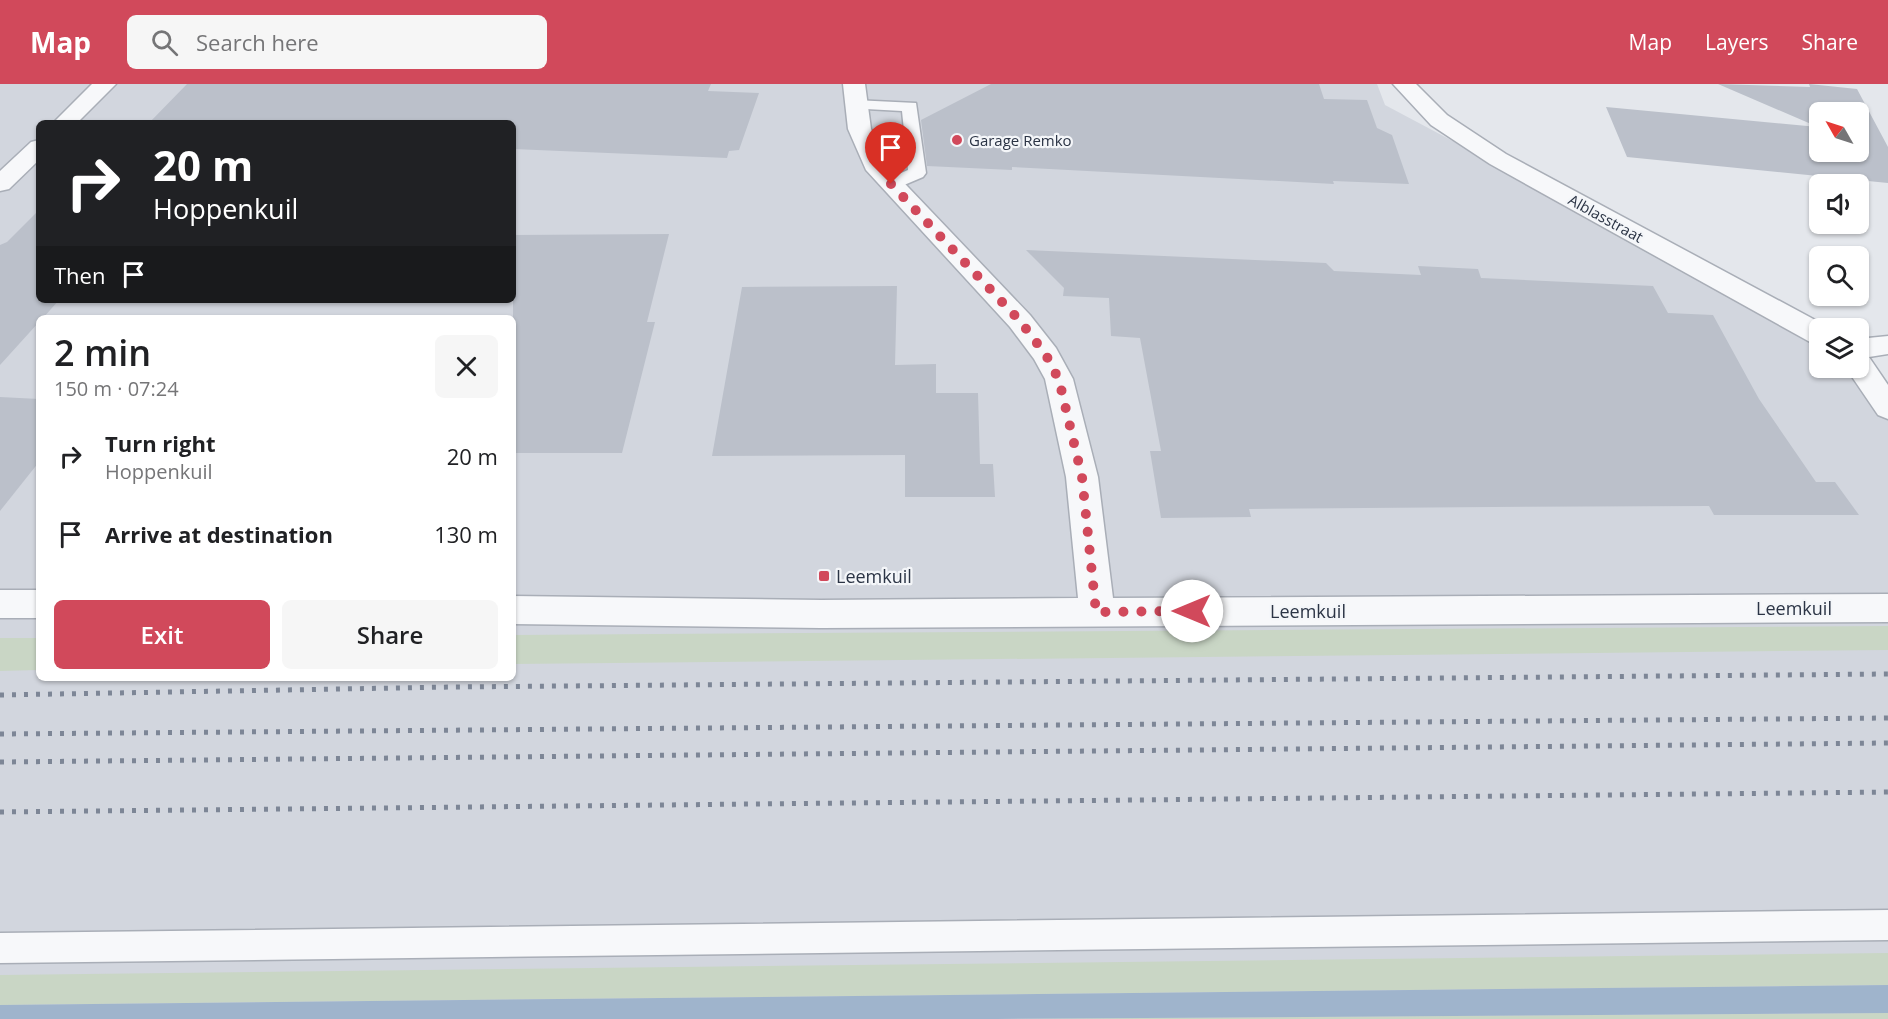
<!DOCTYPE html>
<meta charset="utf-8">
<style>
body{margin:0;font-family:"Open Sans",sans-serif;background:#f6f6f6;color:#202124;height:100vh;display:flex;flex-direction:column;font-size:22px;white-space:nowrap}
*{box-sizing:border-box;margin:0}
p{font-size:20px;color:#757577}
.icon{flex:none;width:33px;height:33px;fill:none;stroke:currentColor;stroke-width:2;stroke-linecap:round;stroke-linejoin:round}
.map{position:relative;flex:1;overflow:hidden}
.panel{position:absolute;left:36px;top:231px;width:480px;height:366px;display:flex;flex-direction:column;background:#fff;border-radius:9px;box-shadow:0 2px 4px #0004}
.panel>*{flex:none}
.hud{position:absolute;left:36px;top:36px;width:480px;height:183px;border-radius:9px;box-shadow:0 2px 4px #0004;background:#202124;color:#fff;overflow:hidden}
.needle{width:39px;rotate:309deg}
.controls{position:absolute;left:1809px;top:18px;display:grid;gap:12px}
.controls a{display:grid;place-items:center;width:60px;height:60px;border-radius:9px;background:#fff;box-shadow:0 2px 4px #0004;font-size:30px}
.pin{position:absolute;display:grid;place-items:center;width:51px;height:51px;color:#fff;margin:-62px -26px;border-radius:50% 50% 50% 0;rotate:-45deg;box-shadow:0 0 6px #0007}
.pin .icon{rotate:45deg}
.me{position:absolute;width:66px;margin:-33px;rotate:270deg;stroke-linejoin:round;filter:drop-shadow(0 0 4px #0008)}
.turn{display:flex;align-items:center;gap:21px;height:126px;padding:0 18px;font-size:27px}
.turn .icon{width:78px;height:78px;stroke-width:2.5}
.turn b{display:block;font-size:42px;line-height:51px}
.then{display:flex;align-items:center;height:57px;padding:0 18px;background:#0003;gap:12px;font-size:22px}
.round{display:grid;place-items:center;flex:none;width:63px;height:63px;border-radius:9px;background:#f6f6f6}
.summary{display:flex;align-items:center;justify-content:space-between;height:102px;padding:0 18px}
h1{font-size:36px;font-weight:600;line-height:45px}
.button{display:flex;gap:12px;margin-top:auto;padding:12px 18px}
.button a{flex:1;height:69px;border-radius:9px;background:#d1495b;color:#fff;font-size:24px;font-weight:600;line-height:69px;text-align:center}
.button a+a{background:#f6f6f6;color:#202124}
ul{padding:0;list-style:none}
li{display:flex;align-items:center;gap:18px;height:78px;padding:0 18px}
li div{flex:1}
li b{display:block;font-size:22px}
li em{font-style:normal}
header{display:flex;align-items:center;gap:36px;box-sizing:border-box;height:84px;padding:0 30px;background:#d1495b;color:#fff}
header strong{font-size:28px}
nav{display:flex;gap:33px;margin-inline-start:auto;font-size:21px}
.search{width:420px;height:54px;background:#f6f6f6;display:flex;align-items:center;gap:15px;box-sizing:border-box;padding:0 21px;border-radius:9px;color:#757577;font-size:22px}
.map>svg:first-child{display:block}
</style>
<header>
<strong>Map</strong>
<div class="search"><svg class="icon" aria-label="search" viewBox="0 0 24 24"><circle cx="10" cy="10" r="6"/><path d="M15 15l6 6"/></svg>Search here</div>
<nav><a>Map</a><a>Layers</a><a>Share</a></nav>
</header>
<div class="map">
<svg width="1888" height="935" viewBox="0 0 1888 935">
<rect width="100%" height="100%" fill="#e4e7ec"/>
<path fill="#d2d6de" fill-rule="evenodd" d="M0,0h1377l8,21 434,231 1,32h38l30,21v630h-1888zM39,39h474v177h-474zM39,234h474v360h-474z"/>
<g fill="#c9d6c5">
<polygon points="1888,542 1888,566 513,580 513,551"/>
<polygon points="0,554 39,554 39,586 0,587"/>
<polygon points="1888,869 1888,901 0,921 0,891"/>
<polygon points="1888,929 1888,935 996,935"/>
</g>
<polygon fill="#9fb4cc" points="1888,901 1888,929 996,935 0,935 0,921"/>
<g fill="#bbc0ca" fill-rule="evenodd">
<polygon points="187,0 711,0 708,7 759,9 739,66 729,67 727,74 513,65 513,39 149,39"/>
<polygon points="991,0 1319,0 1324,15 1367,16 1377,44 1392,51 1409,100 1333,97 1334,100 1012,83 1012,86 927,82 921,36"/>
<path d="M1718,0l92,3 -1,-3 48,5 31,58v36l-261,-26 -21,-50 212,20zM1820,28h38v40h-38z"/>
<polygon points="39,126 39,216 59,216 43,234 39,234 39,238 0,281 0,161 7,158"/>
<polygon points="669,150 647,238 655,238 622,369 513,369 513,151"/>
<polygon points="1026,166 1326,179 1334,187 1421,191 1418,182 1478,185 1481,194 1653,202 1668,229 1713,231 1759,315 1816,398 1835,398 1859,431 1714,431 1709,422 1492,423 1249,425 1251,433 1161,434 1150,367 1161,367 1140,254 1111,252 1109,214 1063,212 1064,204"/>
<polygon points="897,202 895,281 936,280 936,309 978,309 980,380 993,380 995,413 905,413 905,371 712,372 742,203"/>
<polygon points="0,313 39,315 39,378 0,427"/>
</g>
<g fill="none" stroke-linecap="round" stroke-linejoin="round">
<defs>
<g id="service">
<polygon points="854,16 916,19 926,89 923,93 897,104 885,104 882,100 885,96 908,86 902,27 848,24 846,21"/>
<polygon points="1888,826 1888,856 0,879 0,849"/>
</g>
<g id="minor">
<polygon points="92,0 116,0 77,39 53,39"/>
<polygon points="843,0 865,0 871,45 888,82 1030,231 1056,264 1073,295 1098,393 1113,514 1888,510 1888,538 821,544 513,540 513,512 821,516 1078,514 1066,393 1045,295 1034,275 1010,243 866,86 848,45"/>
<polygon points="1393,0 1416,0 1447,31 1506,70 1830,244 1820,244 1820,260 1810,258 1490,80 1431,41"/>
<polygon points="39,56 39,76 9,105 0,107 0,87 31,58"/>
<polygon points="1888,252 1888,270 1869,273 1888,301 1888,335 1878,331 1846,284 1858,284 1858,255"/>
<rect x="0" y="506" width="39" height="28"/>
</g>
</defs>
<use href="#service" stroke="#a9aeb7" stroke-width="3"/>
<use href="#minor" stroke="#a9aeb7" stroke-width="3"/>
<use href="#service" fill="#f7f8fa" fill-rule="evenodd"/>
<use href="#minor" fill="#f7f8fa" fill-rule="evenodd"/>
<g stroke="#7d8696" stroke-width="5" stroke-dasharray="4 8" stroke-linecap="butt">
<polyline points="0,611 453,603 1888,590"/>
<polyline points="0,650 1888,634"/>
<polyline points="0,678 1888,659"/>
<polyline points="0,728 1888,708"/>
</g>
</g>
<g fill="none" stroke-linecap="round" stroke-linejoin="round">
<polyline stroke="#d1495b" stroke-width="10" stroke-dasharray="0 18" points="891,100 1020,237 1046,271 1059,296 1082,393 1096,528 1192,527"/>
</g>
<g fill="#d1495b" stroke="#f4f6f9" stroke-width="2">
<circle cx="957" cy="56" r="6"/>
<rect x="818" y="486" width="12" height="12" rx="3"/>
</g>
<g text-anchor="middle" dominant-baseline="central" stroke-width="4.5" stroke-linejoin="round" paint-order="stroke">
<g font-size="15" fill="#2b3445" stroke="#f4f6f9" text-anchor="start">
<text x="969" y="56">Garage Remko</text>
</g>
<g font-size="15" fill="#2b3445" stroke="#f4f6f9">
<text transform="translate(1606 134) rotate(29)">Alblasstraat</text>
</g>
<g font-size="18" fill="#2b3445" stroke="#f4f6f9" text-anchor="start">
<text x="836" y="492">Leemkuil</text>
</g>
<g font-size="18" fill="#2b3445" stroke="#f4f6f9">
<text x="1794" y="524">Leemkuil</text>
<text x="1308" y="527">Leemkuil</text>
</g>
</g>
</svg>
<div class="controls">
<a><svg class="needle" viewBox="-14 -14 28 28"><path d="M0-13l5 13h-10z" fill="#e53935"/><path d="M0 13l5-13h-10z" fill="#757577"/></svg></a>
<a><svg class="icon" aria-label="sound" viewBox="0 0 24 24"><path d="M4 9h4l5-4v14l-5-4H4zM17 9q2 3 0 6"/></svg></a>
<a><svg class="icon" aria-label="search" viewBox="0 0 24 24"><circle cx="10" cy="10" r="6"/><path d="M15 15l6 6"/></svg></a>
<a><svg class="icon" aria-label="layers" viewBox="0 0 24 24"><path d="M12 4l9 5-9 5-9-5zM3 14l9 5 9-5"/></svg></a>
</div>
<div class="pin" style="left:891px;top:100px;background:#d93025"><svg class="icon" aria-label="arrive" viewBox="0 0 24 24"><path d="M6 21V4h12l-3 4 3 4H6"/></svg></div>
<svg class="me" style="left:1192px;top:527px" viewBox="-20 -20 40 40"><circle r="19" fill="#fff"/><path d="M0-13L10 11 0 6-10 11z" fill="#d1495b"/></svg>
<div class="hud">
<div class="turn"><svg class="icon" aria-label="right" viewBox="0 0 24 24"><path d="M7 20v-9h11M14 6l5 5-5 5"/></svg><div><b>20 m</b>Hoppenkuil</div></div>
<div class="then">Then<svg class="icon" aria-label="arrive" viewBox="0 0 24 24"><path d="M6 21V4h12l-3 4 3 4H6"/></svg></div>
</div>
<section class="panel">
<div class="summary"><div><h1>2 min</h1><p>150 m · 07:24</p></div><a class="round"><svg class="icon" aria-label="close" viewBox="0 0 24 24"><path d="M6 6l12 12M18 6L6 18"/></svg></a></div>
<ul>
<li><svg class="icon" aria-label="right" viewBox="0 0 24 24"><path d="M7 20v-9h11M14 6l5 5-5 5"/></svg><div><b>Turn right</b><p>Hoppenkuil</p></div><em>20 m</em></li>
<li><svg class="icon" aria-label="arrive" viewBox="0 0 24 24"><path d="M6 21V4h12l-3 4 3 4H6"/></svg><div><b>Arrive at destination</b></div><em>130 m</em></li>
</ul>
<div class="button"><a>Exit</a><a>Share</a></div>
</section>
</div>
